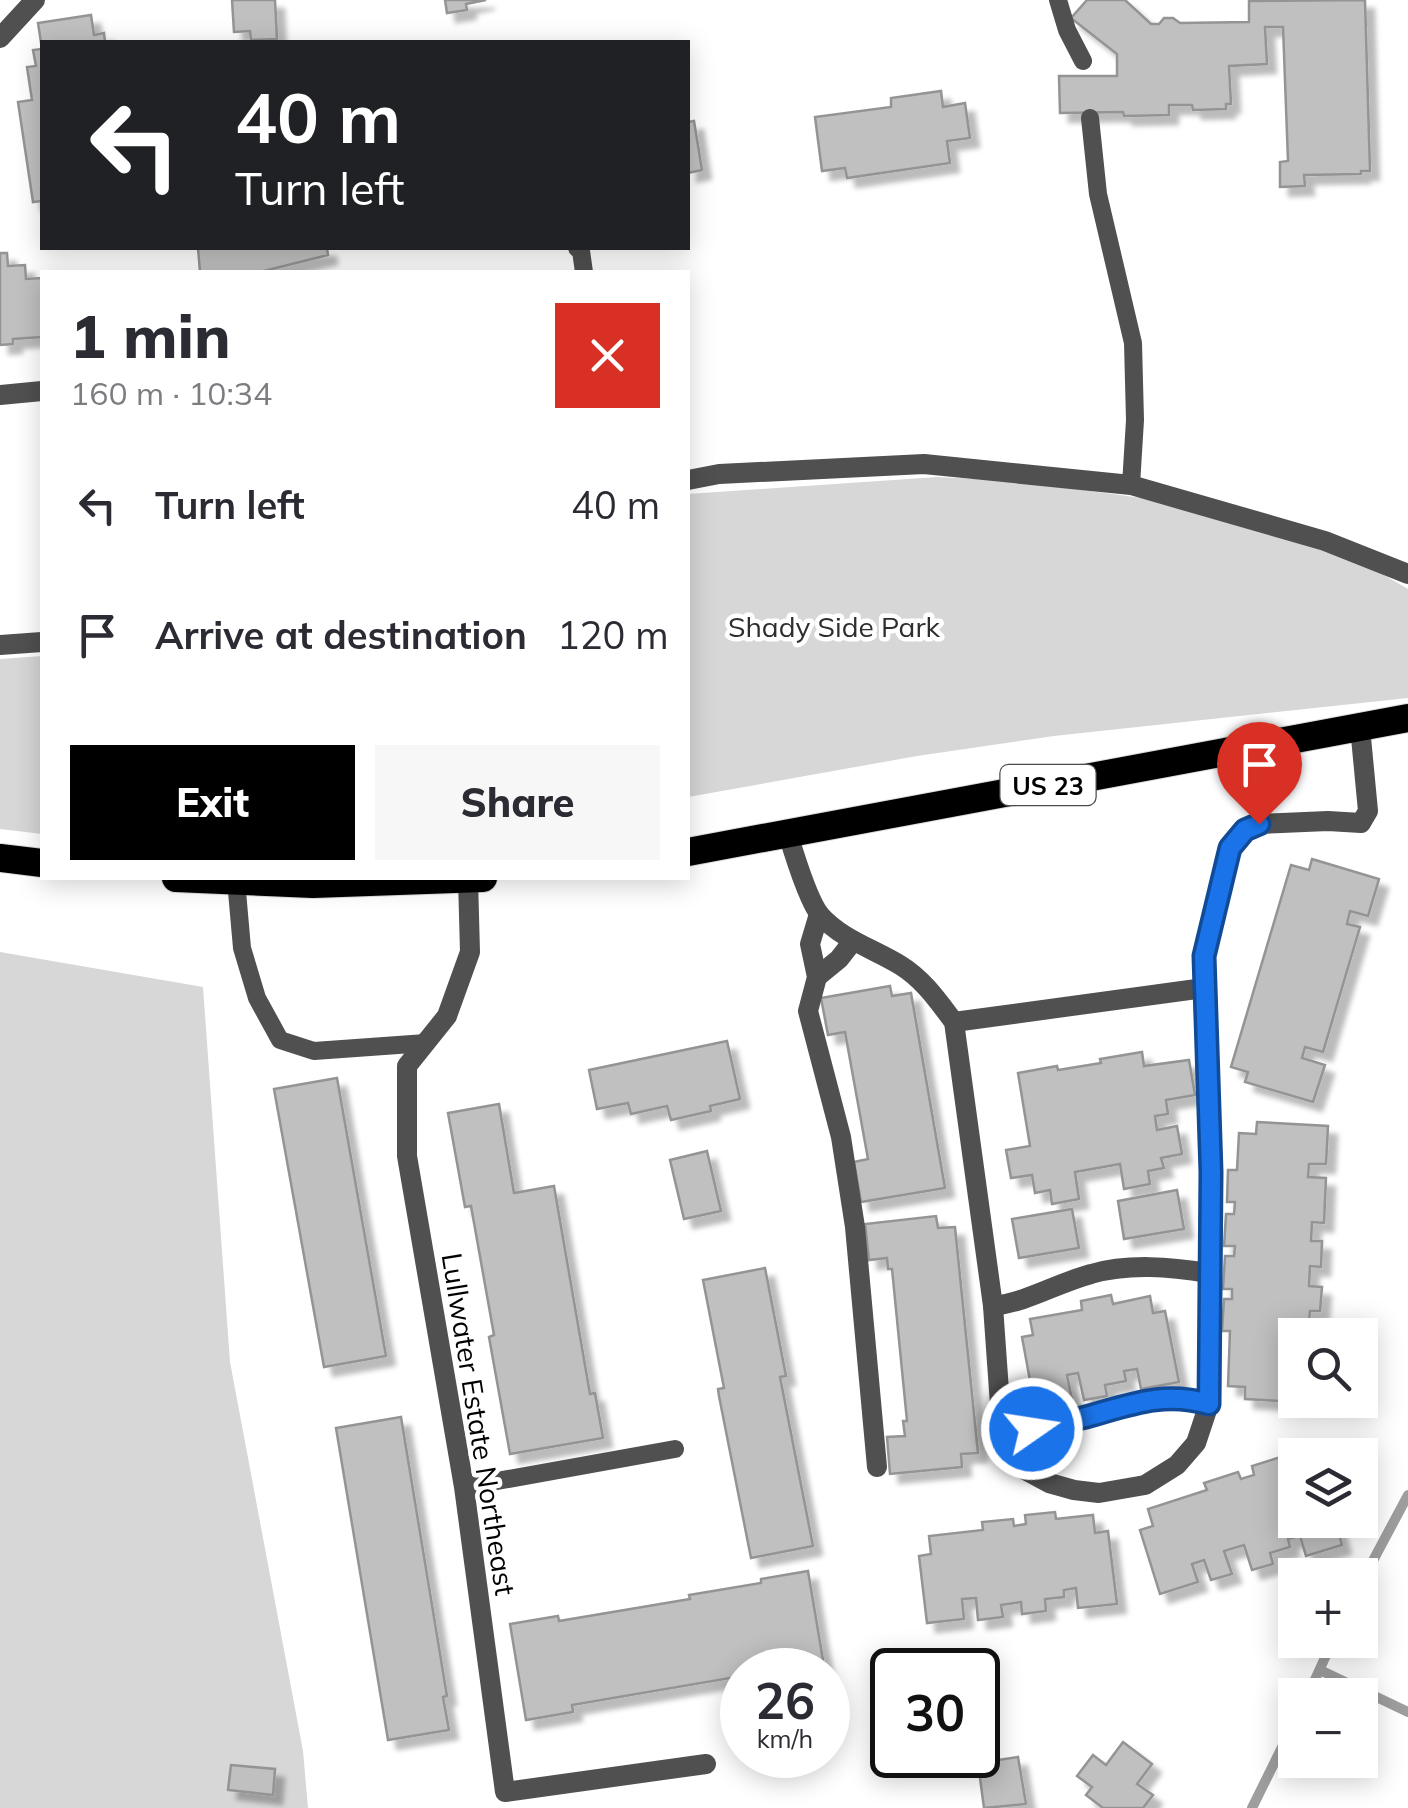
<!DOCTYPE html>
<meta charset="utf-8">
<style>
body{margin:0;font-family:Mulish,sans-serif;background:#f7f7f7;color:#2b2b33;height:100vh;display:flex;flex-direction:column;font-size:38px;white-space:nowrap}
*{box-sizing:border-box;margin:0}
p{font-size:32px;color:#7c7c81}
.icon{flex:none;width:55px;height:55px;fill:none;stroke:currentColor;stroke-width:2;stroke-linecap:round;stroke-linejoin:round}
.map{position:relative;flex:1;overflow:hidden}
.drawer{position:absolute;left:40px;top:270px;width:650px;height:610px;display:flex;flex-direction:column;background:#fff;border-radius:0px;box-shadow:0 5px 25px #0003}
.drawer>*{flex:none}
.hud{position:absolute;left:40px;top:40px;width:650px;height:210px;border-radius:0px;box-shadow:0 5px 25px #0003;background:#202124;color:#fff;overflow:hidden}
.buttons{position:absolute;left:1278px;top:1318px;display:grid;gap:20px}
.buttons a{display:grid;place-items:center;width:100px;height:100px;border-radius:0px;background:#fff;box-shadow:0 5px 25px #0003;font-size:50px}
.speed{position:absolute;left:720px;top:1648px;display:flex;gap:20px;font-size:50px;font-weight:700;text-align:center}
.speed>*{display:grid;place-content:center;width:130px;height:130px;border-radius:50%;background:#fff;box-shadow:0 5px 25px #0003;line-height:1}
.speed small{font-size:25px;font-weight:400}
.speed .limit{border:5px solid #111;border-radius:15px;background:#fff;color:#111}
.pin{position:absolute;display:grid;place-items:center;width:85px;height:85px;color:#fff;margin:-102px -42px;border-radius:50% 50% 50% 0;rotate:-45deg;box-shadow:0 0 10px #0007}
.pin .icon{rotate:45deg}
.me{position:absolute;width:110px;margin:-55px;rotate:77deg;stroke-linejoin:round;filter:drop-shadow(0 0 8px #0008)}
.turn{display:flex;align-items:center;gap:35px;height:210px;padding:0 30px;font-size:45px}
.turn .icon{width:130px;height:130px;stroke-width:2.5}
.turn b{display:block;font-size:70px;line-height:85px}
.round{display:grid;place-items:center;flex:none;width:105px;height:105px;border-radius:0px;background:#f7f7f7}
.headline{display:flex;align-items:center;justify-content:space-between;height:170px;padding:0 30px}
h1{font-size:60px;font-weight:800;line-height:75px}
.action{display:flex;gap:20px;margin-top:auto;padding:20px 30px}
.action a{flex:1;height:115px;border-radius:0px;background:#000;color:#fff;font-size:40px;font-weight:800;line-height:115px;text-align:center}
.action a+a{background:#f7f7f7;color:#2b2b33}
ul{padding:0;list-style:none}
li{display:flex;align-items:center;gap:30px;height:130px;padding:0 30px}
li div{flex:1}
li b{display:block;font-size:38px}
li em{font-style:normal}
.map>svg:first-child{display:block}
</style>
<div class="map">
<svg width="1408" height="1808" viewBox="0 0 1408 1808">
<defs>
<filter id="shadow"><feDropShadow dx="9" dy="9" stdDeviation="2.5" flood-color="#0004"/></filter>
</defs>
<rect width="100%" height="100%" fill="#fff"/>
<g fill="#d7d7d7">
<polygon points="937,477 1016,481 1142,498 1339,549 1408,589 1408,698 1054,736 917,756 688,797 688,494"/>
<polygon points="42,656 42,834 0,829 0,659"/>
<polygon points="0,952 203,987 230,1362 303,1751 308,1808 0,1808"/>
</g>
<g fill="none" stroke-linecap="round" stroke-linejoin="round">
<g stroke="#9e9e9e" stroke-width="10">
<polyline points="1360,1585 1408,1495"/>
<polyline points="1320,1670 1408,1712"/>
<polyline points="1308,1695 1333,1640"/>
<polyline points="1252,1808 1295,1721"/>
</g>
</g>
<g fill="#c0c0c0" stroke="#949494" stroke-width="2.5" filter="url(#shadow)">
<polygon points="232,0 275,0 277,39 251,40 250,31 234,32"/>
<polygon points="445,0 486,0 466,4 467,10 447,13"/>
<polygon points="1087,0 1125,0 1151,24 1159,24 1164,18 1173,18 1180,23 1249,22 1249,1 1365,0 1370,171 1361,171 1361,174 1304,175 1305,186 1280,187 1280,162 1288,161 1283,27 1265,27 1267,64 1229,66 1231,104 1226,104 1226,109 1193,110 1192,105 1169,105 1169,115 1124,116 1123,112 1060,113 1059,76 1117,76 1117,54 1071,18"/>
<polygon points="91,15 94,35 104,33 105,42 42,42 42,201 33,202 18,102 32,100 27,67 36,66 33,50 42,49 38,23"/>
<polygon points="941,91 943,107 965,103 970,138 947,141 950,163 847,178 845,168 822,171 815,117 891,107 891,98"/>
<polygon points="694,121 702,170 688,173 688,122"/>
<polygon points="198,248 327,248 328,255 260,272 200,272"/>
<polygon points="0,253 7,253 8,266 25,265 26,279 42,278 42,337 13,339 13,344 0,345"/>
<polygon points="1312,859 1379,879 1368,916 1350,911 1347,924 1360,927 1323,1052 1305,1047 1302,1058 1325,1065 1313,1102 1245,1082 1248,1072 1231,1067 1291,865 1309,870"/>
<polygon points="890,986 892,996 911,993 945,1188 861,1202 854,1162 868,1159 845,1032 828,1035 821,998"/>
<polygon points="727,1041 740,1099 710,1106 711,1111 671,1120 667,1106 631,1114 628,1103 597,1109 589,1070"/>
<polygon points="1142,1052 1144,1066 1189,1060 1195,1095 1166,1100 1168,1114 1155,1116 1157,1130 1177,1126 1182,1154 1161,1158 1164,1168 1148,1171 1150,1184 1124,1189 1120,1164 1075,1172 1079,1199 1052,1204 1050,1190 1035,1193 1032,1175 1011,1178 1006,1150 1030,1146 1018,1073 1057,1066 1058,1070 1101,1063 1100,1059"/>
<polygon points="337,1078 386,1356 324,1367 274,1089"/>
<polygon points="499,1104 514,1193 554,1186 590,1394 595,1393 603,1438 510,1454 489,1337 494,1335 471,1206 465,1207 448,1113"/>
<polygon points="1257,1122 1328,1126 1326,1164 1309,1164 1308,1177 1326,1178 1324,1223 1312,1222 1311,1241 1322,1241 1321,1267 1310,1266 1309,1286 1322,1287 1320,1311 1310,1311 1308,1330 1320,1331 1320,1335 1295,1335 1295,1400 1316,1400 1316,1403 1245,1399 1245,1387 1228,1386 1230,1331 1222,1331 1224,1299 1232,1299 1232,1289 1223,1289 1225,1256 1234,1256 1235,1246 1224,1246 1226,1214 1234,1214 1235,1202 1227,1202 1228,1170 1237,1170 1239,1133 1256,1134"/>
<polygon points="707,1151 721,1211 684,1219 670,1160"/>
<polygon points="1177,1190 1184,1229 1124,1239 1118,1201"/>
<polygon points="1072,1209 1079,1248 1019,1258 1012,1219"/>
<polygon points="936,1216 938,1228 955,1227 978,1453 961,1454 962,1467 890,1474 887,1437 905,1436 903,1421 907,1421 892,1269 888,1269 887,1258 869,1260 865,1224"/>
<polygon points="765,1268 786,1376 780,1377 813,1546 751,1558 719,1396 718,1389 724,1388 703,1280"/>
<polygon points="1111,1295 1113,1304 1150,1296 1153,1313 1165,1311 1179,1382 1141,1389 1137,1369 1124,1371 1126,1381 1105,1385 1107,1396 1084,1400 1078,1373 1067,1375 1072,1400 1035,1408 1022,1337 1033,1335 1030,1319 1082,1310 1081,1301"/>
<polygon points="401,1417 447,1696 443,1697 449,1730 388,1740 336,1428"/>
<polygon points="1287,1455 1295,1478 1295,1520 1335,1520 1342,1545 1306,1556 1300,1536 1288,1539 1290,1547 1270,1553 1273,1564 1252,1570 1244,1545 1224,1551 1232,1574 1211,1580 1204,1560 1192,1564 1198,1582 1160,1594 1140,1530 1153,1526 1148,1509 1207,1490 1204,1483 1238,1472 1241,1479 1254,1475 1252,1466"/>
<polygon points="1055,1512 1056,1519 1093,1515 1095,1533 1108,1531 1117,1604 1078,1608 1076,1588 1064,1590 1064,1597 1045,1599 1046,1611 1022,1614 1021,1602 1001,1605 1003,1617 978,1620 976,1598 962,1599 964,1619 927,1623 919,1556 931,1554 929,1536 983,1530 982,1522 1013,1519 1014,1526 1026,1524 1025,1515"/>
<polygon points="808,1571 824,1666 800,1670 742,1670 742,1676 572,1705 573,1712 526,1720 510,1624 558,1616 559,1621 690,1599 689,1595 761,1583 761,1579"/>
<polygon points="1123,1742 1152,1764 1137,1784 1153,1795 1143,1808 1103,1808 1086,1795 1092,1787 1077,1776 1093,1755 1106,1765"/>
<polygon points="1018,1757 1026,1804 984,1808 978,1763"/>
<polygon points="231,1765 275,1769 273,1795 228,1790"/>
</g>
<g fill="none" stroke-linecap="round" stroke-linejoin="round">
<defs>
<g id="trunk">
<polyline points="688,852 1408,718"/>
<polyline points="0,858 42,863"/>
<polyline points="176,878 313,884 483,878"/>
</g>
</defs>
<use href="#trunk" stroke="#dbdbdb" stroke-width="30"/>
<g stroke="#505050" stroke-width="18">
<polyline points="1058,0 1067,30 1083,61"/>
<polyline points="1090,118 1098,194 1133,343 1135,420 1131,485"/>
<polyline points="577,248 581,251 584,272"/>
<polyline points="236,880 242,948 257,998 280,1040 314,1051 426,1043"/>
<polyline points="464,1487 675,1449"/>
</g>
<g stroke="#505050" stroke-width="20">
<polyline points="0,38 35,0"/>
<polyline points="0,395 42,391"/>
<polyline points="688,480 719,474 924,464 1131,485 1325,541 1408,574"/>
<polyline points="0,645 42,642"/>
<path d="M788,834c6,20 20,66 32,81 21,24 54,34 80,50 23,14 38,36 54,57l39,284 8,113 7,33 15,17 26,14 25,7 25,3 46,-8 32,-20 19,-22 13,-39 2,-232 -7,-216 26,-108 15,-17 14,-7 69,-3 33,2 7,-12 -8,-84"/>
<polyline points="468,879 470,952 447,1016 407,1066 407,1156 464,1487 505,1792 706,1764"/>
<polyline points="819,914 810,944 817,977 808,1011 841,1137 855,1227 877,1467"/>
<polyline points="817,977 839,959 853,941"/>
<polyline points="954,1022 1204,988"/>
<path d="M993,1306c35,-4 64,-23 98,-32 38,-11 80,-7 118,-1"/>
<path d="M1005,1436c29,-7 58,-13 86,-21 43,-11 73,-24 118,-11"/>
</g>
<use href="#trunk" stroke="#000" stroke-width="28"/>
</g>
<g fill="none" stroke-linecap="round" stroke-linejoin="round">
<defs>
<path id="route" d="M1032,1429c20,-5 41,-8 61,-14 42,-12 72,-23 116,-11l2,-232 -7,-216 26,-108 15,-18 14,-6"/>
</defs>
<use href="#route" stroke="#114b97" stroke-width="25"/>
<use href="#route" stroke="#1a73e8" stroke-width="18"/>
</g>
<g text-anchor="middle" dominant-baseline="central" stroke-width="9" stroke-linejoin="round" paint-order="stroke">
<rect fill="#fff" stroke="#4c4c4c" stroke-width="2.5" x="1000.5" y="765" width="95" height="40" rx="8"/>
<g font-size="25" font-weight="bold" fill="#000">
<text x="1048" y="785">US 23</text>
</g>
<g font-size="28" fill="#2e2e2e" stroke="#fff">
<text x="834" y="626">Shady Side Park</text>
</g>
<g font-size="28" fill="#000" stroke="#fff">
<text transform="translate(479 1424) rotate(81)">Lullwater Estate Northeast</text>
</g>
</g>
</svg>
<div class="buttons">
<a><svg class="icon" aria-label="search" viewBox="0 0 24 24"><circle cx="10" cy="10" r="6"/><path d="M15 15l6 6"/></svg></a>
<a><svg class="icon" aria-label="layers" viewBox="0 0 24 24"><path d="M12 4l9 5-9 5-9-5zM3 14l9 5 9-5"/></svg></a>
<a>+</a>
<a>−</a>
</div>
<div class="speed"><div>26<small>km/h</small></div><div class="limit">30</div></div>
<div class="pin" style="left:1259px;top:824px;background:#d93025"><svg class="icon" aria-label="arrive" viewBox="0 0 24 24"><path d="M6 21V4h12l-3 4 3 4H6"/></svg></div>
<svg class="me" style="left:1032px;top:1429px" viewBox="-20 -20 40 40"><circle r="17" fill="#1a73e8" stroke="#fff" stroke-width="3"/><path d="M0-11L8 9 0 5-8 9z" fill="#fff"/></svg>
<div class="hud">
<div class="turn"><svg class="icon" aria-label="left" viewBox="0 0 24 24"><path d="M17 20v-9H6M10 6l-5 5 5 5"/></svg><div><b>40 m</b>Turn left</div></div>
</div>
<section class="drawer">
<div class="headline"><div><h1>1 min</h1><p>160 m · 10:34</p></div><a class="round" style="background:#d93025;color:#fff"><svg class="icon" aria-label="close" viewBox="0 0 24 24"><path d="M6 6l12 12M18 6L6 18"/></svg></a></div>
<ul>
<li><svg class="icon" aria-label="left" viewBox="0 0 24 24"><path d="M17 20v-9H6M10 6l-5 5 5 5"/></svg><div><b>Turn left</b></div><em>40 m</em></li>
<li><svg class="icon" aria-label="arrive" viewBox="0 0 24 24"><path d="M6 21V4h12l-3 4 3 4H6"/></svg><div><b>Arrive at destination</b></div><em>120 m</em></li>
</ul>
<div class="action"><a>Exit</a><a>Share</a></div>
</section>
</div>
